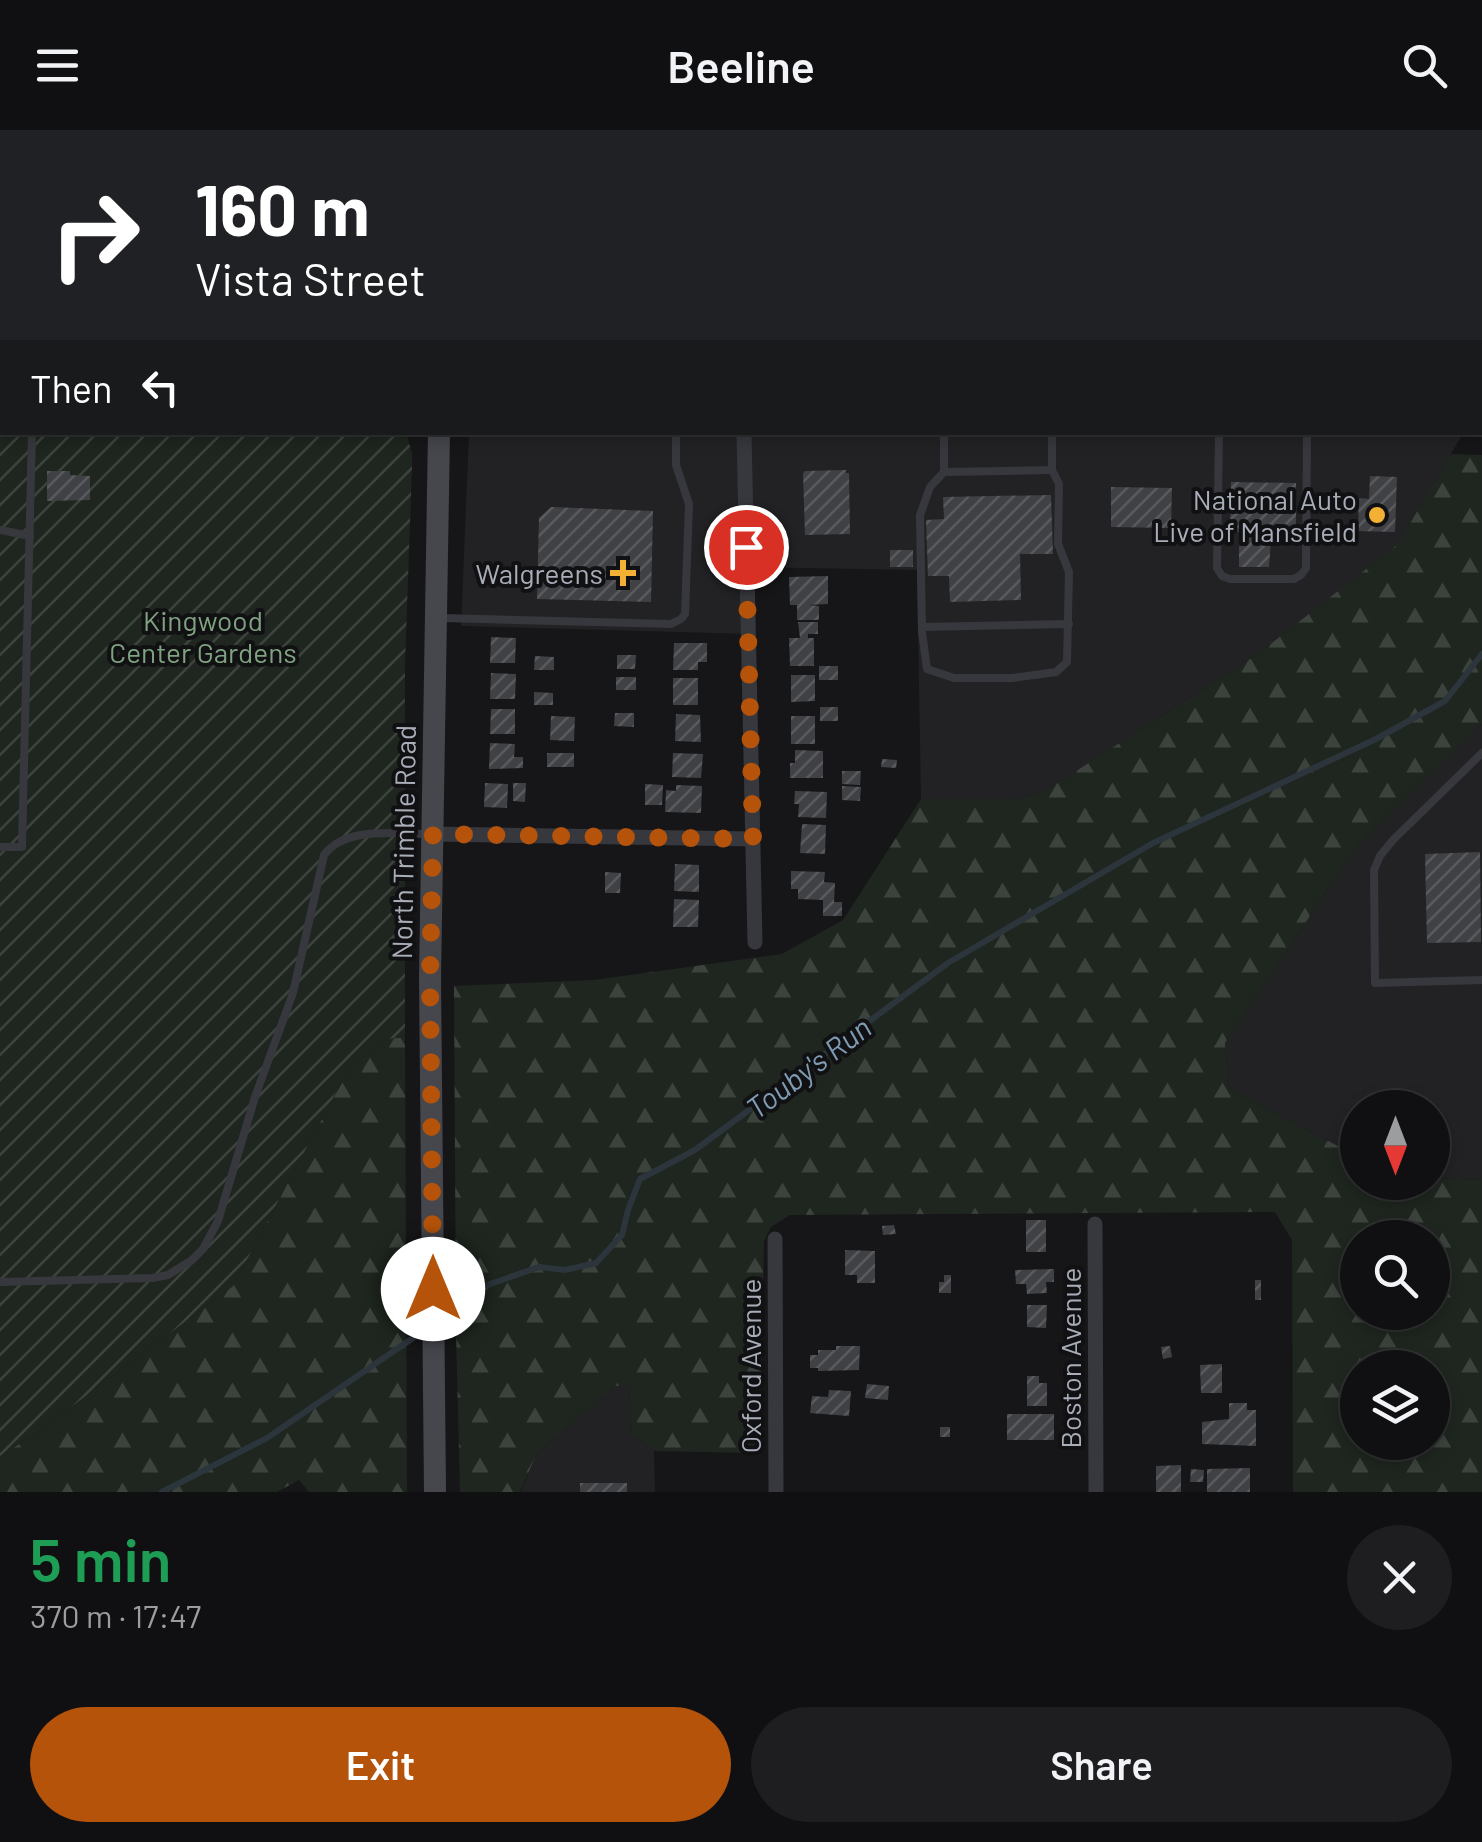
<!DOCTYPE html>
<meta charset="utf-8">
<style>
body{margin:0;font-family:Barlow,sans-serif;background:#1e1e20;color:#f1f3f6;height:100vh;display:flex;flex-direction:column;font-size:38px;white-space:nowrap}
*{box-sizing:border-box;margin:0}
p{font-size:32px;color:#9c9d9f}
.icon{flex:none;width:55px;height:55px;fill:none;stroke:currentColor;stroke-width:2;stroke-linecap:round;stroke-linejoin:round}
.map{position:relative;height:1362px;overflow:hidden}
.drawer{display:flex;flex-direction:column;background:#101012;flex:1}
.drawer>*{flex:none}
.guide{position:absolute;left:0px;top:0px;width:1482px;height:305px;box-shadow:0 5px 15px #0003,0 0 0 2px #303032;background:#202124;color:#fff;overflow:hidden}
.needle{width:65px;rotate:180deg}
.buttons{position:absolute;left:1340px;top:960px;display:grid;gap:20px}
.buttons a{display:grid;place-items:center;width:110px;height:110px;border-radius:50%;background:#101012;box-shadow:0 5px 15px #0003,0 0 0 2px #303032;font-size:50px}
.pin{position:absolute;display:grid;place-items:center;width:85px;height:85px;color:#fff;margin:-42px;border:5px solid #fff;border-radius:50%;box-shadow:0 2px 10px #0007}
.me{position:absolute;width:110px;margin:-55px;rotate:0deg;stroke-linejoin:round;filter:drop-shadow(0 0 8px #0008)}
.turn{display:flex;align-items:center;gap:35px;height:210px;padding:0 30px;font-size:45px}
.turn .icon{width:130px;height:130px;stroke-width:2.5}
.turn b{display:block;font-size:70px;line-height:85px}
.then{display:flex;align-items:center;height:95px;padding:0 30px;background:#0003;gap:20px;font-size:38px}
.round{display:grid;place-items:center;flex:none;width:105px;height:105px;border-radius:52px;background:#1e1e20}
.headline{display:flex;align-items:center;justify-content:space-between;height:170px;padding:0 30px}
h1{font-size:60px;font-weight:600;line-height:75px;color:#1e9e55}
.button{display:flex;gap:20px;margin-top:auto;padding:20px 30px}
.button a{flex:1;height:115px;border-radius:60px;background:#b45309;color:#fff;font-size:40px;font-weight:600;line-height:115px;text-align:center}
.button a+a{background:#1e1e20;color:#f1f3f6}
header{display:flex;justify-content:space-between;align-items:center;height:130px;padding:0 30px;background:#101012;font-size:45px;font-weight:600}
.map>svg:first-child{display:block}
</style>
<header><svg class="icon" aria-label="menu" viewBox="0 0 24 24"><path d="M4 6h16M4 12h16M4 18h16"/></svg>Beeline<svg class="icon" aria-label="search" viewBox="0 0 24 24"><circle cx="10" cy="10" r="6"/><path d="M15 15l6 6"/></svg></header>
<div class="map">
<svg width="1482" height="1362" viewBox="0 0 1482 1362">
<defs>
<pattern id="forest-firs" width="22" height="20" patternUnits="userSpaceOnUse" patternTransform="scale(2.5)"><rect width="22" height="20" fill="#1e261f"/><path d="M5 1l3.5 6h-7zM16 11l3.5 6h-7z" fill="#3c433d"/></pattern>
<pattern id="garden-furrows" width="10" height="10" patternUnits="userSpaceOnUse" patternTransform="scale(2.5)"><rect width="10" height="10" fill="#1e261f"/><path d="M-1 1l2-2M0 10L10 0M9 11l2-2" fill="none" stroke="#3c433d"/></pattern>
<pattern id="building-hatch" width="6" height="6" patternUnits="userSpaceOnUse" patternTransform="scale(2.5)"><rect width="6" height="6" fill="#404145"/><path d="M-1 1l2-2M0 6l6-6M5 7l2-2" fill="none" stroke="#595a5e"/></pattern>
</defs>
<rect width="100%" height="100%" fill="#161618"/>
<g fill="#222225">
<rect x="475" y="0" width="171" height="2"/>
<polygon points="469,303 1463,303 1399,414 1258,524 1045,661 1018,669 921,669 917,440 748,437 749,504 461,496"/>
<polygon points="1482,594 1482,1050 1433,1048 1432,978 1358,978 1357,1026 1229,959 1225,913 1354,720"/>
<polygon points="629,1254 632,1303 654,1321 655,1362 521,1362 537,1323 616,1256"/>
</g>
<g fill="url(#forest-firs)" fill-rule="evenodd">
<rect x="156" y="0" width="169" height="2"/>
<path d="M1451,324l31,1v269l-128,126 -129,193 4,46 128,67 1,26h74l1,-4 49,2v312h-189l-1,-252 -17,-28 -485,3 -19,12 -7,14 -4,191 -8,21 -98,-2 -22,-18 -3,-48 -13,1 -79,67 -17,39h-60l-4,-161 -2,-345 140,-6 188,-26 61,-34 78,-121h97l27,-8 213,-137 140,-110zM1358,1108h74v74h-74zM1358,1238h74v74h-74z"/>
<polygon points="405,907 407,1362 309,1362 299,1350 277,1362 0,1362 0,1326 35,1304 233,1156 349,938 387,909"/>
</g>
<polygon fill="url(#garden-furrows)" points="0,267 2,267 2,302 406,303 412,323 412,335 405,534 405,907 387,909 349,938 233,1156 35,1304 0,1326"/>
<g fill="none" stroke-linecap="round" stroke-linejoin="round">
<g stroke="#2c353c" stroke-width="6">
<polyline points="439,1190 490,1154 539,1137 565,1140 596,1133 622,1105 628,1080 640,1049 695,1020 948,833 1153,713 1376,609 1445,571 1482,524"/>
<polyline points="162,1362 267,1308 429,1197"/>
</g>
</g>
<g fill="url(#building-hatch)">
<polygon points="846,340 846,343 849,343 850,404 805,405 803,343 805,341"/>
<polygon points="47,341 70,341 70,345 90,346 90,370 47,371"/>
<polygon points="1370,346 1397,347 1395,402 1358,401 1359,368 1369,369"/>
<polygon points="1231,352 1296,353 1296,404 1286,404 1286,410 1271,410 1269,437 1239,437 1239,416 1247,416 1247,410 1241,410 1241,402 1230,402"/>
<polygon points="1111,357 1172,358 1171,398 1111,397"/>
<polygon points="1051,365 1053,424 1020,424 1021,470 950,472 949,446 928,446 926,390 944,389 943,367"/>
<polygon points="551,377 653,381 651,472 537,469 539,388"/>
<rect x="890" y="420" width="23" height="17"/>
<polygon points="828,446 828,474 808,475 819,476 819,490 797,490 797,475 790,475 789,447"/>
<polygon points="798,492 818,492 818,504 808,504 808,508 814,508 814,536 790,536 789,508 800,508"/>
<polygon points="491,507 516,508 515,533 490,533"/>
<polygon points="674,513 707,513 707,532 698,532 698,540 673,540"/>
<polygon points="617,525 636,525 635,539 617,539"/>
<polygon points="535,526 554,527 554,540 534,540"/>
<rect x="819" y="536" width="19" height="14"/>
<polygon points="491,543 516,544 515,569 490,569"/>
<polygon points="791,545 815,545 815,571 791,572"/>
<rect x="616" y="547" width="20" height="13"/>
<rect x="673" y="548" width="25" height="27"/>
<polygon points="534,562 553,563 553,575 534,575"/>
<rect x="820" y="577" width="18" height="14"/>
<polygon points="491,579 515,579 515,604 490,604"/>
<polygon points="615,583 634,583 634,597 614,596"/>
<polygon points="676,584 700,585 701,612 675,611"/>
<polygon points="551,586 575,587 574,611 550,610"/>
<rect x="791" y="586" width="24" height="28"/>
<polygon points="490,613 515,614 514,627 523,627 523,638 489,639"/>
<polygon points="795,620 823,621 823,648 790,648 790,633 795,633"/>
<rect x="547" y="623" width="27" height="14"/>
<polygon points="673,623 703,624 701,648 672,647"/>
<polygon points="882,629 897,630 896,638 881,637"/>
<polygon points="842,641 861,641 860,655 842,654"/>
<polygon points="485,653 508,654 507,678 484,677"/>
<polygon points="513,653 526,653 525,672 513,671"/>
<polygon points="645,654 663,655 662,675 645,675"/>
<polygon points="676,655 702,656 701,683 665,682 666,660 676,661"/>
<polygon points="842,656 861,657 860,671 842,670"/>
<polygon points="795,661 827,662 826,688 798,687 799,674 794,674"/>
<polygon points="802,694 826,695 825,724 800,723"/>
<polygon points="1480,722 1481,812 1427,813 1425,724"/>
<polygon points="675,734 699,735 699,762 674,761"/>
<polygon points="791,741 825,742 824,752 835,753 834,772 842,772 842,786 823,786 823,770 798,769 798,759 791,759"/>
<polygon points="605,742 621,743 620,763 605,763"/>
<polygon points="674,769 699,770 698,797 673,797"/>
<rect x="1026" y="1090" width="20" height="32"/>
<polygon points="894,1095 896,1104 883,1105 882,1096"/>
<polygon points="845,1120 875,1121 875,1153 857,1153 857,1145 845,1145"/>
<polygon points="1054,1139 1054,1152 1046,1152 1047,1163 1027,1164 1026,1154 1016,1154 1015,1140"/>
<polygon points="944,1145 951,1145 951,1163 939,1163 939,1152 944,1152"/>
<rect x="1255" y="1150" width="6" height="20"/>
<polygon points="1027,1175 1047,1175 1046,1198 1027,1197"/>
<polygon points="836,1216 860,1216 859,1240 818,1241 818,1238 810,1238 810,1225 818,1225 818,1220 836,1220"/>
<polygon points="1170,1216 1172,1227 1163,1229 1161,1217"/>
<polygon points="1222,1234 1222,1263 1201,1263 1200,1235"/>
<polygon points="1027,1246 1039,1246 1039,1253 1047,1253 1047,1276 1027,1276"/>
<polygon points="867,1254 889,1256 888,1270 865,1268"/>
<polygon points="829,1260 851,1261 849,1286 810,1283 812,1266 828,1267"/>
<polygon points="1229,1273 1247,1273 1247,1280 1256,1280 1256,1316 1202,1314 1202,1292 1229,1289"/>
<rect x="1007" y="1284" width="47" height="26"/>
<rect x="940" y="1297" width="10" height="10"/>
<polygon points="1181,1335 1181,1362 1156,1362 1156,1336"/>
<polygon points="1250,1338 1250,1362 1207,1362 1207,1339"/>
<polygon points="1191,1339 1204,1340 1203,1352 1190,1352"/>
<rect x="580" y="1353" width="47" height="9"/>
</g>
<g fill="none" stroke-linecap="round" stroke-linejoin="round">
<g stroke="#37383d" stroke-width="8">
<polyline points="612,0 612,2"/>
<polyline points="944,302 944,342 930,357 920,385 922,502 927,539 954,548 1012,548 1056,542 1067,532 1069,442 1058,414 1059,354 1052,340 1052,302"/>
<polyline points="1219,302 1217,438 1222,446 1230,449 1294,449 1301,445 1306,438 1307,302"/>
<polyline points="944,342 1052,340"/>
<polyline points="0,400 30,406"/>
<polyline points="441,488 671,494 681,489 685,484 689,374 676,335 676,302"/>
<polyline points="922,497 1069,494"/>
<polyline points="1482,623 1393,710 1380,726 1374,740 1375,853 1482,850"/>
<polyline points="0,717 22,717 32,302"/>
<path d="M0,1152l152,-4 16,-3 24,-15 11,-11 15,-28 37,-124 38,-104 31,-138c22,-29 71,-21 104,-21"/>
</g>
<g stroke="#37383d" stroke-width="15">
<polyline points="812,2 813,0"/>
<polyline points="1143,2 1143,0"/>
<polyline points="1304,2 1304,0"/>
<polyline points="744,302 755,812"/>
<polyline points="433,704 753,709"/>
<polyline points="1095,1094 1096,1362"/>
<polyline points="775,1109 776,1362"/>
</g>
<g stroke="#45474d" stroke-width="22">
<polyline points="442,2 442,0"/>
<polyline points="435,1362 430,848 439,302"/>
</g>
<g stroke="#53555c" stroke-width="25">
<polyline points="0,250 2,250"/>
<polyline points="1480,289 1482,289"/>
</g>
</g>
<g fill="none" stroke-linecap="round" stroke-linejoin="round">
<polyline stroke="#b45309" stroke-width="18" stroke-dasharray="0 32.4" points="433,1159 430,848 433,704 753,709 746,417"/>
</g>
<g fill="#f2b134" stroke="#111113" stroke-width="4">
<circle cx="1377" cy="385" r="10"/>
<path d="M618 428h10v10h10v10h-10v10h-10v-10h-10v-10h10z"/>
</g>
<g text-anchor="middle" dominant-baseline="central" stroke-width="8" stroke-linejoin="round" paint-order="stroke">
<g font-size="28" fill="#a8adb8" stroke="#111113" text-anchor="end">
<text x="1357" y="369">National Auto<tspan x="1357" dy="32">Live of Mansfield</tspan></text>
<text x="603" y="443">Walgreens</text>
</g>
<g font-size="28" fill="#7fa381" stroke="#111113">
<text x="203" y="490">Kingwood<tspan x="203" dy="32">Center Gardens</tspan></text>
</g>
<g font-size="28" fill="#a8adb8" stroke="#111113">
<text transform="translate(403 712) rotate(-89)">North Trimble Road</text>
<text transform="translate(1070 1228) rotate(-90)">Boston Avenue</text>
<text transform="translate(750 1236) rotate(-90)">Oxford Avenue</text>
</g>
<g font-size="30" font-style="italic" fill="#7f9bb3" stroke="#111113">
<text transform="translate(808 937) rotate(-37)">Touby's Run</text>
</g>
</g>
</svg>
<div class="buttons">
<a><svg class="needle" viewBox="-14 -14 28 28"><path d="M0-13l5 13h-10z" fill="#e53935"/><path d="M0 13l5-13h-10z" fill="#9c9d9f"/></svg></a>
<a><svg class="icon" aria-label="search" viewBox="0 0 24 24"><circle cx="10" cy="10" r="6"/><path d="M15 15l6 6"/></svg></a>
<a><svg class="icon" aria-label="layers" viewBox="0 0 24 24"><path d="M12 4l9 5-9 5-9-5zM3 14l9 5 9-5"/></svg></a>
</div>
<div class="pin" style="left:746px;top:417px;background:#d93025"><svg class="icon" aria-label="arrive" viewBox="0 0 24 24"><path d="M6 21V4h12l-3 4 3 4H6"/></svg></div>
<svg class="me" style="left:433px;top:1159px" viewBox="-20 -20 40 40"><circle r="19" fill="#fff"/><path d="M0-13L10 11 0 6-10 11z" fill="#b45309"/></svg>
<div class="guide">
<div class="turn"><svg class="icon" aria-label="right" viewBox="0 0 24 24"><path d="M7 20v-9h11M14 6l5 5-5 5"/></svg><div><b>160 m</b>Vista Street</div></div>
<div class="then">Then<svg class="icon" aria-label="left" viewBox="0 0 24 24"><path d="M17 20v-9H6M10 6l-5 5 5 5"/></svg></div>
</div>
</div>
<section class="drawer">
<div class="headline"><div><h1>5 min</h1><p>370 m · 17:47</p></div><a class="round"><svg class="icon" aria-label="close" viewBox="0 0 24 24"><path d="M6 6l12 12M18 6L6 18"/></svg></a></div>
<div class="button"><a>Exit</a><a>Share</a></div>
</section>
